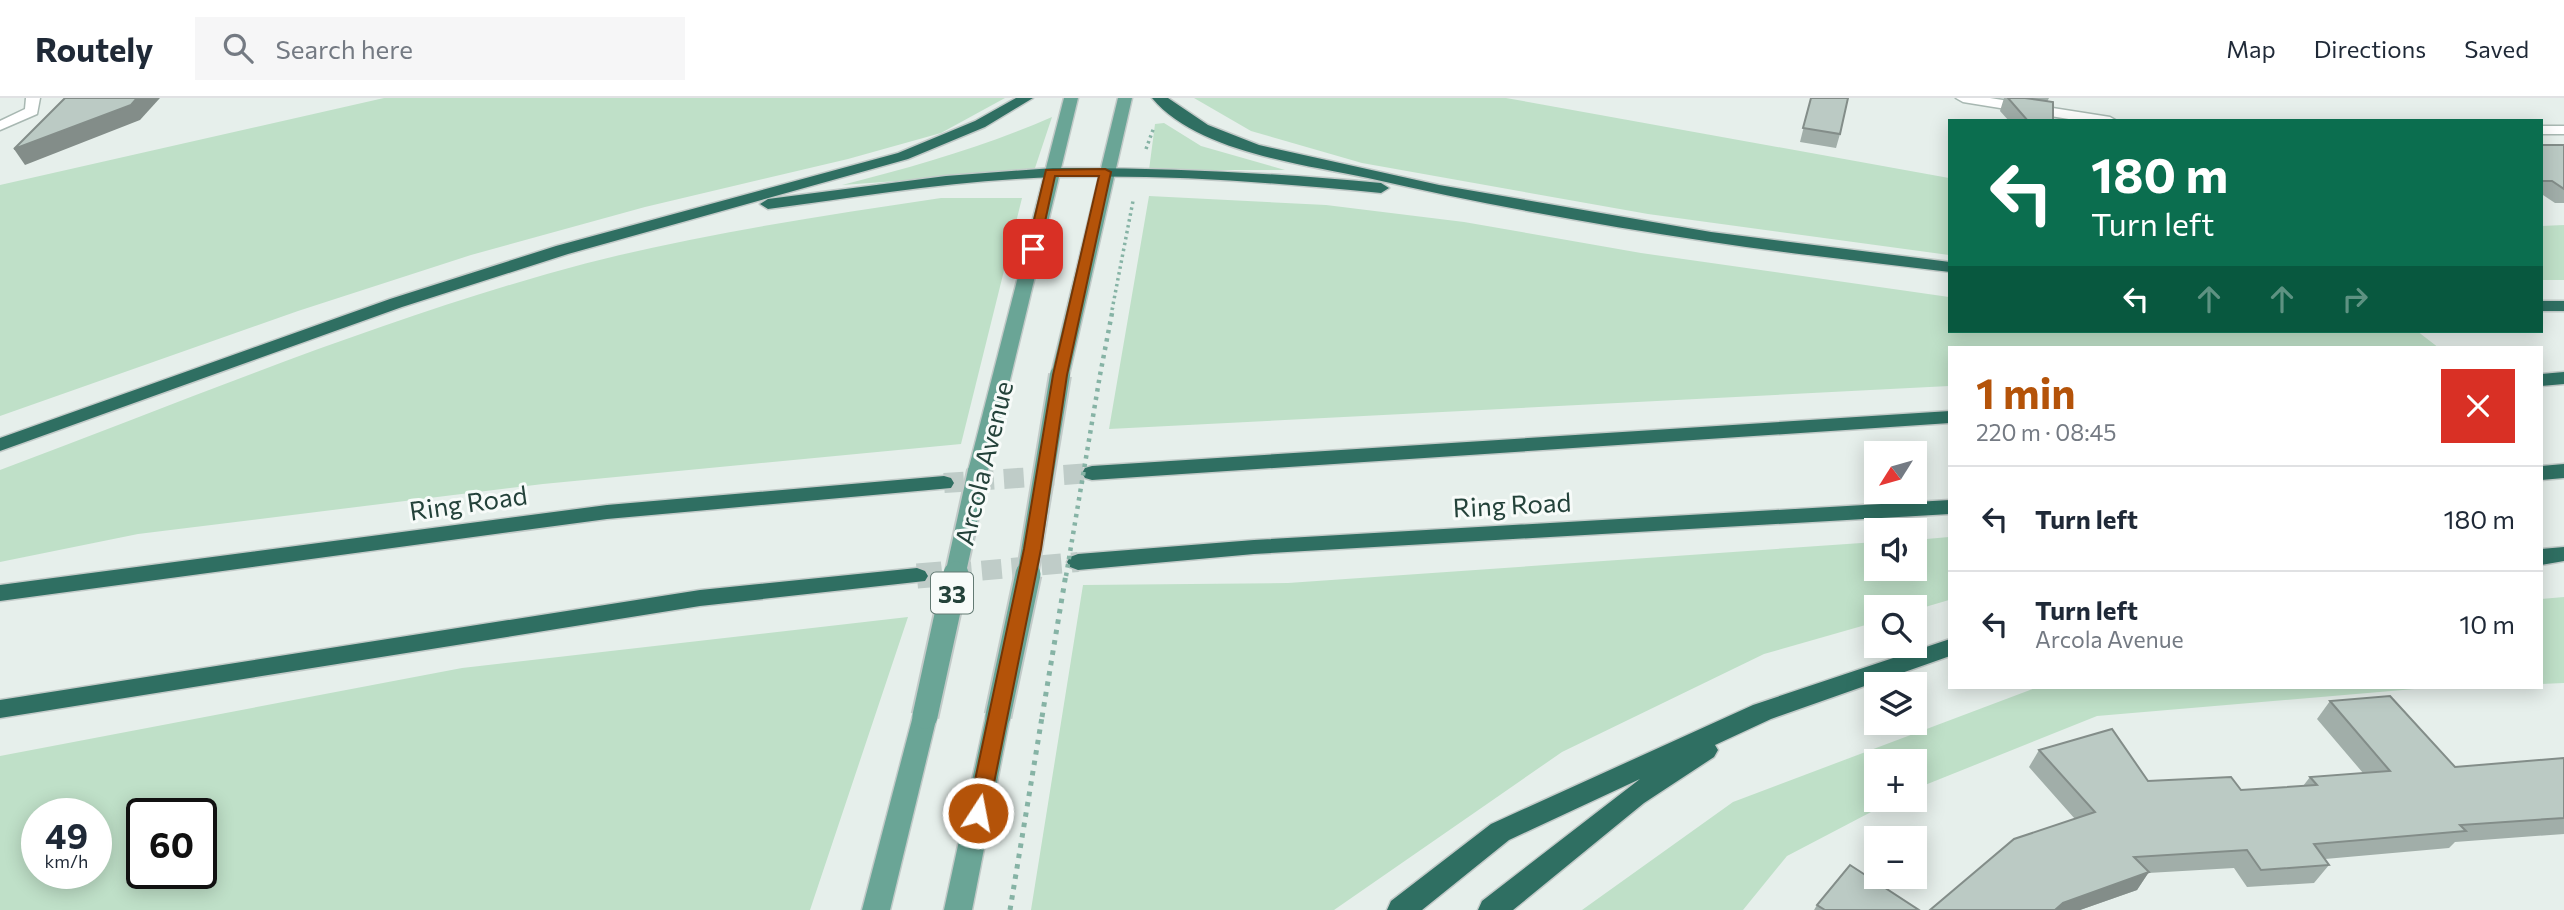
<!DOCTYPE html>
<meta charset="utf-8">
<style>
body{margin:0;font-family:Commissioner,sans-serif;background:#f6f6f7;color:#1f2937;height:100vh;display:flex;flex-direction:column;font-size:26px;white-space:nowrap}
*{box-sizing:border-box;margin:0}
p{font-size:23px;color:#747a83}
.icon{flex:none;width:38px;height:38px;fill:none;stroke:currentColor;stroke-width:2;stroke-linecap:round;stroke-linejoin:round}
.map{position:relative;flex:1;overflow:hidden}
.sheet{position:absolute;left:1948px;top:248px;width:595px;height:343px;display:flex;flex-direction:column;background:#fff;border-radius:0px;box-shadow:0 4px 18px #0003}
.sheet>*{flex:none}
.guide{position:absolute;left:1948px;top:21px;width:595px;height:214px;border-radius:0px;box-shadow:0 4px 18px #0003;background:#0b6e4f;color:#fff;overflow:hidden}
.needle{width:46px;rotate:233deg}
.buttons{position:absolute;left:1864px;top:343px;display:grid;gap:14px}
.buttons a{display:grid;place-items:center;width:63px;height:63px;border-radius:0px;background:#fff;box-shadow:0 4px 18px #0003;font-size:35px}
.speed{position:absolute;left:21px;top:700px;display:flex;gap:14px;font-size:35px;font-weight:700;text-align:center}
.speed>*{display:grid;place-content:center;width:91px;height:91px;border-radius:50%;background:#fff;box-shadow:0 4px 18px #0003;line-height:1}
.speed small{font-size:18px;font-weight:400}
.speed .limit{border:4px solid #111;border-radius:10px;background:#fff;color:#111}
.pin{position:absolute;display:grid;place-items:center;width:60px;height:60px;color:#fff;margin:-30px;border-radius:14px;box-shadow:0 4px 10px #0006}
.me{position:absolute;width:77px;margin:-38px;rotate:11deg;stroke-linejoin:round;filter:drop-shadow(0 0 5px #0008)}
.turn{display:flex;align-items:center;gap:24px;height:147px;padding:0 28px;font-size:32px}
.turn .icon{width:91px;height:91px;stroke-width:2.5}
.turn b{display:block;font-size:49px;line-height:60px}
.lanes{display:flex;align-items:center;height:66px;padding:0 28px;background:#0003;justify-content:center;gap:35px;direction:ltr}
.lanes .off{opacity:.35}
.round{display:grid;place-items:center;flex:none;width:74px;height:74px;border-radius:0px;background:#f6f6f7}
.summary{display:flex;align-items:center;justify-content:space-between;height:119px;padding:0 28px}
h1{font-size:42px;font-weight:700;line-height:52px;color:#b45309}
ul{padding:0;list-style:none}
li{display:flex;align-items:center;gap:21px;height:105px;padding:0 28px;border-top:2px solid #e0e1e3}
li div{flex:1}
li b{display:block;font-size:26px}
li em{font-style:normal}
header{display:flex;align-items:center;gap:42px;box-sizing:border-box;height:98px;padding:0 35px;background:#fff;border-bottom:2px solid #e0e1e3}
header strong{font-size:33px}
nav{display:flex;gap:38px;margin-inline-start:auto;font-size:24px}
.search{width:490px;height:63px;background:#f6f6f7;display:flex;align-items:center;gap:18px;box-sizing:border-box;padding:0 24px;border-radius:0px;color:#747a83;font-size:26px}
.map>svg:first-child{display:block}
</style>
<header>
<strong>Routely</strong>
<div class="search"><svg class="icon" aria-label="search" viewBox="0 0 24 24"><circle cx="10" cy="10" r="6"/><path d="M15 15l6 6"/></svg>Search here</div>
<nav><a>Map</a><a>Directions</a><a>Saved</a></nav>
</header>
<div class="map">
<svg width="2564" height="812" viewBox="0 0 2564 812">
<rect width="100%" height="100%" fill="#e6efeb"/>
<g fill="#bfe0c8" fill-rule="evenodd">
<polygon points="384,0 1005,0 941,35 848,61 645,109 471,157 298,213 0,318 0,87"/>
<polygon points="1194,0 1506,0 1949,80 1949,157 1648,116 1362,65 1251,33"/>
<path d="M1052,19l-18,54 -192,14c74,-19 139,-37 210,-68z"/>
<polygon points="1164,25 1201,48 1285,72 1149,72 1155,26"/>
<polygon points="1149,98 1326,107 1464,124 1641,155 1949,199 1950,233 2417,233 2439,250 1950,250 1949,288 1109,331"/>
<path d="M941,100h81l-61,246 -418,40 -405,50 -138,28v-92c181,-68 361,-143 547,-196 129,-37 262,-56 394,-76z"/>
<polygon points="2564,127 2564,182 2541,182 2541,128"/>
<polygon points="1949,439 1949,502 1915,512 1914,509 1876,509 1876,524 1764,556 1562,654 1334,812 1031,812 1083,487 1288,485 1876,444 1876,471 1914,471 1915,442"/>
<polygon points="2564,499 2564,585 2541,586 2541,501"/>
<path d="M908,519l-98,293h-810v-154l462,-88zM37,716h59v59h-59zM142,716h59v59h-59z"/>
<polygon points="2035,590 2426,590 2097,618 1915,691 1914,663 1876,663 1876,702 1894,702 1787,758 1743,812 1582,812 1733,704"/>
</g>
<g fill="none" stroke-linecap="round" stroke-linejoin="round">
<g stroke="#bfccc8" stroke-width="20" stroke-dasharray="20 10" stroke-linecap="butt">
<polyline points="944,385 1092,375"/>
<polyline points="922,478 1078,464"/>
</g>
<polyline stroke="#bfccc8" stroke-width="25" stroke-dasharray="25 12" stroke-linecap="butt" points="917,478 942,476"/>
<defs>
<g id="minor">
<polygon points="26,0 40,0 37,16 0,32 0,23 25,11"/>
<polygon points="1956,0 1990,0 2110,19 2117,23 2081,23 1963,4"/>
<rect x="2541" y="28" width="23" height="8"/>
</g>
<g id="primary">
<polygon points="1064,0 1078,0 988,373 985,378 971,378 968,373"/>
<polygon points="1118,0 1132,0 1069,277 1060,283 1051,277"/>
<polygon points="925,608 934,611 937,618 890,812 862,812 913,618 916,611"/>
<polygon points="998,608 1007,611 1010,618 972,812 944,812 986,618 989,611"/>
</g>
<g id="motorway">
<polygon points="1016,0 1033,0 985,29 908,61 568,156 402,209 0,353 0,340 390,201 556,148 898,55 975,23"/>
<path d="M1152,0h16l40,27 51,20 180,40 272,47 239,30v10c-80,-10 -159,-18 -238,-30 -115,-17 -230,-38 -344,-64 -66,-14 -171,-26 -216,-80z"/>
<path d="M1053,70c110,-1 219,5 328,15l8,5 -8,5c-121,-12 -244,-21 -365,-14 -83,5 -166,19 -248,30l-8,-5 8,-5 178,-23z"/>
<rect x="2541" y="203" width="23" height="10"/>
<polygon points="2564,274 2564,286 2541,288 2541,276"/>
<polygon points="1950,313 1950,325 1092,382 1085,380 1082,375 1085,370 1092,368"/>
<polygon points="2564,366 2564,380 2541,382 2541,368"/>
<polygon points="944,378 951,380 954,385 951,390 607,421 0,503 0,487 607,407"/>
<polygon points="1950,402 1950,416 1254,456 1078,472 1070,469 1067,464 1070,459 1078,456 1254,442"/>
<polygon points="2564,449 2564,463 2541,467 2541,451"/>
<polygon points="917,470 925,473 928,478 925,483 700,508 0,620 0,602 700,492"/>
<polygon points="1950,541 1950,558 1771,621 1715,647 1718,652 1714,659 1644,705 1513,812 1478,812 1482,803 1640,681 1509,742 1422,812 1387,812 1391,803 1491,726 1753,607"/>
</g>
</defs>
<use href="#minor" stroke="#a8b8b2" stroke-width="3"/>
<use href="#primary" stroke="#c2cac8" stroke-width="3"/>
<use href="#motorway" stroke="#c2cac8" stroke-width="3"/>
<g stroke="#86b3a5" stroke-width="3.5" stroke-dasharray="2.5 3.5" stroke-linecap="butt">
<polyline points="1146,51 1154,29"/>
<polyline points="1112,212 1133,103"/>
</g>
<polyline stroke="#86b3a5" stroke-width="4.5" stroke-dasharray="3.5 5" stroke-linecap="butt" points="1100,277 1113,210"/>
<polyline stroke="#86b3a5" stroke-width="5" stroke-dasharray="4.5 6" stroke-linecap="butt" points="1010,812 1042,619"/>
<use href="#minor" fill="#fff" fill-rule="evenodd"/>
<use href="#primary" fill="#6aa596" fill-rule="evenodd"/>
<use href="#motorway" fill="#2f6f62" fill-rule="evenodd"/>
<defs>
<g id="primary-bridge-far1">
<polyline points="955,478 978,373"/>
<polyline points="1027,478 1060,277"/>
</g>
<g id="primary-bridge">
<polyline points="925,618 956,476"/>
<polyline points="998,618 1028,476"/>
</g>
</defs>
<use href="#primary-bridge-far1" stroke="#c2cac8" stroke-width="24" stroke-linecap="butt"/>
<use href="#primary-bridge" stroke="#c2cac8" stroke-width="29" stroke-linecap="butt"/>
<polyline stroke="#86b3a5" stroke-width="4.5" stroke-dasharray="3.5 5" stroke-linecap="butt" points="1066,478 1100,277"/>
<polyline stroke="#86b3a5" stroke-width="5" stroke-dasharray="4.5 6" stroke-linecap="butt" points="1042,619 1066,476"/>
<use href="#primary-bridge-far1" stroke="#6aa596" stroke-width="20"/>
<use href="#primary-bridge" stroke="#6aa596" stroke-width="25"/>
</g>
<g fill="#a1aea9">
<polygon points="1811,0 1840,36 1836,50 1800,44"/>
<polygon points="2004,0 2049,0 2047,4 2053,23 2009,23 2000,13"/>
<polygon points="2541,47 2564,47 2564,105 2555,105 2543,97 2541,97"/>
<polygon points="2330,603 2455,669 2564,660 2564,736 2455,744 2449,750 2325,761 2329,767 2314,785 2247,789 2234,770 2148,775 2137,792 2080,812 1930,812 2075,721 2029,669 2039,652 2148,683 2241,692 2303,688 2310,679 2363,675 2317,621"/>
<polygon points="1817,807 1919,812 1814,812"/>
</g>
<g fill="#838d89">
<polygon points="137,0 160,0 140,22 25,67 14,51"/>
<polygon points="2149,774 2137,792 2080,812 2055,812 2063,805"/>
</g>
<g fill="#bbcac4" stroke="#838d89" stroke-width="2">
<polygon points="65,0 137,0 131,7 14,51"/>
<polygon points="1811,0 1848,0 1840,36 1803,30"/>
<polygon points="2008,0 2025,0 2053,4 2053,23 2028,23"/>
<polygon points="2541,47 2564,47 2564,91 2552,83 2541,83"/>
<polygon points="2390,598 2455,669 2564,660 2564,720 2460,727 2466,733 2314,746 2329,767 2261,772 2247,752 2134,759 2149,774 2063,805 2055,812 1930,812 2014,741 2095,714 2039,652 2112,631 2148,683 2231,679 2241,692 2317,687 2310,679 2390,673 2330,603"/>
<polygon points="1850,767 1919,812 1825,812 1817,807"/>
</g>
<polygon fill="#b45309" stroke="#753606" stroke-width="2" points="1105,71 1111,74 1067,277 1041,451 988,715 985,721 978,723 971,721 968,715 1024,451 1053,277 1099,78 1055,78 1039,151 1033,154 1027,151 1046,72"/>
<g text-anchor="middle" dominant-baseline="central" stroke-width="6" stroke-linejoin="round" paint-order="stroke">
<rect fill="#f7fbf9" stroke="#637a73" stroke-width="2" x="931" y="474.5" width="42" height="41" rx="5"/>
<g font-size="24" font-weight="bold" fill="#24423a">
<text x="952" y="495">33</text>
</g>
<g font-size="26" fill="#24423a" stroke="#f7fbf9">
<text transform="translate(983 365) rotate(-76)">Arcola Avenue</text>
<text transform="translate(468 404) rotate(-8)">Ring Road</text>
<text transform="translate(1512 406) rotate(-3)">Ring Road</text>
</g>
</g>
</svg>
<div class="buttons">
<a><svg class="needle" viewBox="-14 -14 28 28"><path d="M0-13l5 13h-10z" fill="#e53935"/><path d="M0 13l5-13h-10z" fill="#747a83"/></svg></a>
<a><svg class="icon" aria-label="sound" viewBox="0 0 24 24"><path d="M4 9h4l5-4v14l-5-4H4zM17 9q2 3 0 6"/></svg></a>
<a><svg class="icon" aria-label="search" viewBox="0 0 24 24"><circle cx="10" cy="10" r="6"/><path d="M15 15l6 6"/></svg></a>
<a><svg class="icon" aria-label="layers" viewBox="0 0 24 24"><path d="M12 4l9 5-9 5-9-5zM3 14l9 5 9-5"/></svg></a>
<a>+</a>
<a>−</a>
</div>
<div class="speed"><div>49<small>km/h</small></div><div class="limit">60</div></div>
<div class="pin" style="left:1033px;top:151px;background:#d93025"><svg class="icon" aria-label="arrive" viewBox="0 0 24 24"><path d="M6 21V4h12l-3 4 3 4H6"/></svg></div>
<svg class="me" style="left:978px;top:715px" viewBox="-20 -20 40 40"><circle r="17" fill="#b45309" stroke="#fff" stroke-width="3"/><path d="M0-11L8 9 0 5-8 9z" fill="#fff"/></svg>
<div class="guide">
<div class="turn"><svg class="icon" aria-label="left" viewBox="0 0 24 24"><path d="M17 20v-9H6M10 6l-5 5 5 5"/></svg><div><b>180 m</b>Turn left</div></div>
<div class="lanes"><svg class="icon" aria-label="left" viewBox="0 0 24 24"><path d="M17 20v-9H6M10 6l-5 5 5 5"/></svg><svg class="icon off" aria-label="ahead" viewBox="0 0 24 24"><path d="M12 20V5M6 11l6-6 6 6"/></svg><svg class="icon off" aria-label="ahead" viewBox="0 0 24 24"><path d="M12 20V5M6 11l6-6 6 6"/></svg><svg class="icon off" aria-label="right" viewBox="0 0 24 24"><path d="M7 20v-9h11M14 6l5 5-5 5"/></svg></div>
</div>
<section class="sheet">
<div class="summary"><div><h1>1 min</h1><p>220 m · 08:45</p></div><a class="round" style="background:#d93025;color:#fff"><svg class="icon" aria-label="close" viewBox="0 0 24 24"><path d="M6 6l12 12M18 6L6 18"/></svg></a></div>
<ul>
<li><svg class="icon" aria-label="left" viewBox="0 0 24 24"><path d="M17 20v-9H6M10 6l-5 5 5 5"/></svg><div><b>Turn left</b></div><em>180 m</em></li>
<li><svg class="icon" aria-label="left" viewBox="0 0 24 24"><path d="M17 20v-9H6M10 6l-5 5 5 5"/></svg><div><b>Turn left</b><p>Arcola Avenue</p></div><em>10 m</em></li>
</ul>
</section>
</div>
